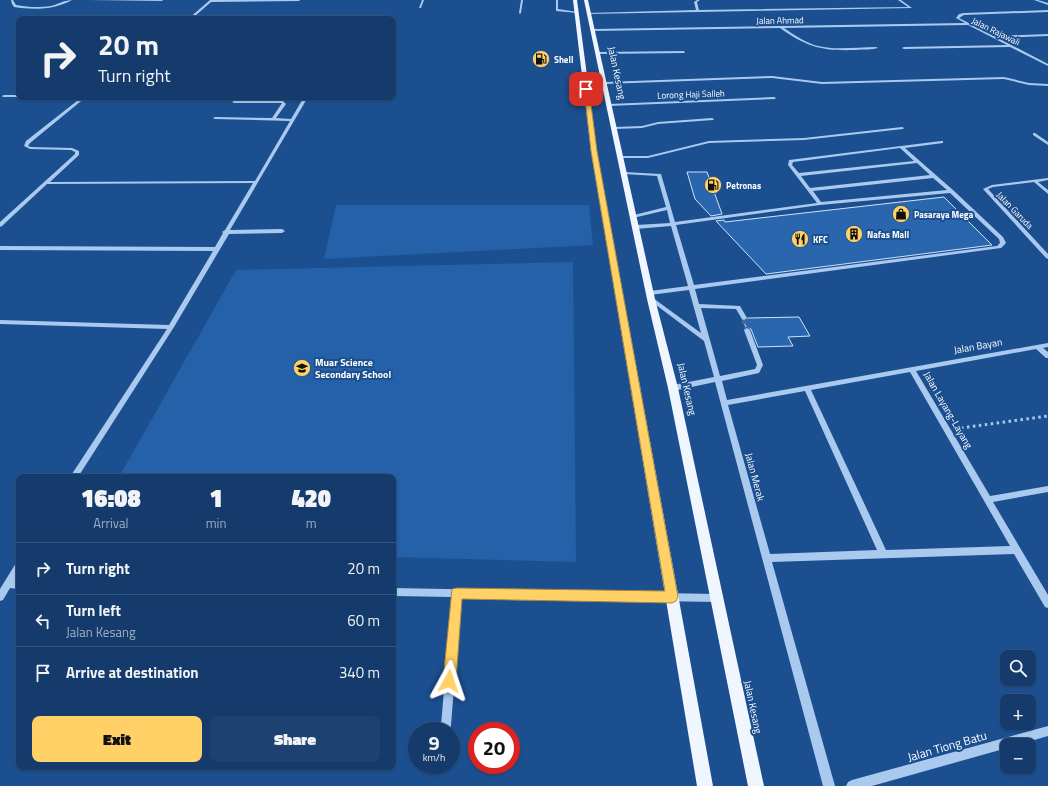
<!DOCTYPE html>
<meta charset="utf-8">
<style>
body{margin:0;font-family:"Titillium Web",sans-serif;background:#1d4271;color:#f1f3f6;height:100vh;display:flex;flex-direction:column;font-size:15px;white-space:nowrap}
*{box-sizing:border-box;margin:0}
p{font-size:13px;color:#9dadc1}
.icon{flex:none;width:22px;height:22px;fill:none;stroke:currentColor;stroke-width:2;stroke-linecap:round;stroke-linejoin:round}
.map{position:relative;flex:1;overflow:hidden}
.drawer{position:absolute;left:16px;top:474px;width:380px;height:296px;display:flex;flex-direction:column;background:#143b6b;border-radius:8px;box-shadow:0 1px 3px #0004,0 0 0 1px #33557e}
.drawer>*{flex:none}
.banner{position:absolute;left:16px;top:16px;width:380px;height:84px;border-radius:8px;box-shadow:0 1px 3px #0004,0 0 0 1px #33557e;background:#143b6b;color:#f1f3f6;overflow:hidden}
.tools{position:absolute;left:1000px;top:650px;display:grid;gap:8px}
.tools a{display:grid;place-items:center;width:36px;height:36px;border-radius:8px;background:#143b6b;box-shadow:0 1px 3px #0004,0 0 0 1px #33557e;font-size:20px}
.speed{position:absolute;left:408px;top:722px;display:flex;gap:8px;font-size:20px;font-weight:700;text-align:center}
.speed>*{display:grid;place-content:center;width:52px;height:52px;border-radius:50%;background:#143b6b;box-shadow:0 1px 3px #0004,0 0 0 1px #33557e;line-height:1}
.speed small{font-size:10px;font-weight:400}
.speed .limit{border:6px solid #d22;background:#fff;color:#111}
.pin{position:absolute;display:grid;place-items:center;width:34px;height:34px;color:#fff;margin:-17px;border-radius:8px;box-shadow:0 2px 6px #0006}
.me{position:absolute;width:44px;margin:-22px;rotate:5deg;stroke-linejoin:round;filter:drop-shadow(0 0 3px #0008)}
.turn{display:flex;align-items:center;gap:14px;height:84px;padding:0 16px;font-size:18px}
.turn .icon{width:52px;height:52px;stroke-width:2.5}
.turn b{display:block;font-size:28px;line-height:34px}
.eta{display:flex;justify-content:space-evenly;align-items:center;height:68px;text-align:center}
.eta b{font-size:24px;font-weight:800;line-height:28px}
.primary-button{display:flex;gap:8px;margin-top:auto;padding:8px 16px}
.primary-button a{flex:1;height:46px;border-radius:8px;background:#ffd166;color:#111;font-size:16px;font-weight:800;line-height:46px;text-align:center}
.primary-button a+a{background:#1d4271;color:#f1f3f6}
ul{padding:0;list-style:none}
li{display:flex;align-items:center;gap:12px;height:52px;padding:0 16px;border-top:1px solid #33557e}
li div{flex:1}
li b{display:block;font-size:15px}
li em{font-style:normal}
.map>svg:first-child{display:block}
</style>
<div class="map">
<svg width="1048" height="786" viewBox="0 0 1048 786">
<rect width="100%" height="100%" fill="#1b4f8f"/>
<g fill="#2461a8">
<polygon points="336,205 589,205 593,245 324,259"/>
<polygon points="573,262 576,562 393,557 393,477 119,477 236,270"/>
</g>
<g fill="#2a66ad" stroke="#cfe3fa">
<polygon points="687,172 707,172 722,214 711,216 695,199"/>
<polygon points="944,197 992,245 766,274 716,221 724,220 725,222"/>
<polygon points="799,317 810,336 788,337 793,346 758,347 751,329 746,327 743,321 748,318"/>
</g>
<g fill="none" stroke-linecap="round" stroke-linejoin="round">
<polyline stroke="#3d69a0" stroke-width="6" stroke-dasharray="6 3" stroke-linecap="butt" points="744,318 747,330"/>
<polyline stroke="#a9c9ee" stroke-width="3" stroke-dasharray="2.5 3.5" stroke-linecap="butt" points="961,428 1048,416"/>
<g fill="#a9c9ee" fill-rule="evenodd">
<path d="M11,0h2l3,5c11,2 23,3 35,1 7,-2 14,-6 21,-6 -17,10 -39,10 -58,7l-2,-3z"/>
<polygon points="89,0 163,0 162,1"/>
<polygon points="210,0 299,0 300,1 211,2 195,16 212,19 193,17 191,19 188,19"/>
<polygon points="422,0 424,0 421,8 419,8"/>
<polygon points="521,0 523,0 521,13 520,14 519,13"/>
<polygon points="556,0 558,0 558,9 578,12 577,13 556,11"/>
<polygon points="697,0 700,0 697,2 699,10 908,7 898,0 901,0 912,8 589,14 588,13 696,10 694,2"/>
<polygon points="1034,0 1038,0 1048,3 1048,5"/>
<path d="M1048,10v2l-84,3 -5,3 35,18 54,-2v2l-50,2 50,26v2l-38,-19 -106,2 -2,-1 2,-1 103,-2 -39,-20 -184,3c9,6 19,13 30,17 20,6 42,2 62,2l2,1c-6,2 -15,1 -22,2 -33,1 -48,-2 -76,-22l-187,3 -2,-1 2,-1 372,-6 -9,-5 3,-4 5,-1z"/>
<polygon points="684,51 685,53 598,54 596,53 598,52"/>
<polygon points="772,76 822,82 1004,77 1029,83 1048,84 1048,86 1029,85 1004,79 822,84 772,78 605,84 603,83 605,82"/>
<polygon points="4,95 19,95 20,97 3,97 2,96"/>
<polygon points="82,97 86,97 30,143 28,146 31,147 72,148 79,151 79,155 50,182 255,181 290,121 215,119 213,118 215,117 272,118 282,103 234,103 232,102 234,101 283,101 286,104 276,118 291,119 304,97 308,97 230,230 282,229 285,231 282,233 229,234 174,327 78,477 70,477 167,329 0,324 0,320 169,325 213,251 0,250 0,246 215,247 223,233 222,232 225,230 253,183 47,184 2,226 0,227 0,222 75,154 75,152 71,150 30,149 24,146 26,141"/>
<polygon points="774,97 776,98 775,99 609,106 607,105 609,104"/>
<polygon points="712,118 714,119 713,120 658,124 642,128 614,129 612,128 614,127 642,126 658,122"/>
<polygon points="902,127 904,128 903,129 804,140 709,143 648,158 621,158 619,157 621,156 648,156 709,141 804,138"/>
<polygon points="1033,133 1035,133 1048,142 1048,145 1033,135"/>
<path d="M941,141h2v2l-38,5 48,42 50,47 3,6 -5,5 -306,41 4,15 41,2 7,12 -3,2 -2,-1 -6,-10 -35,-1 19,68 35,-7 2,-4 -13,-35 3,-2 3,2 13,35 -4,8 -37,8 5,19 321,-57v4l-5,1 5,4v6h-2l-10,-9 -120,22 74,125 58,-10v6l-55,10 55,93v13l-3,-1 -31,-53 -242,8 63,224h-12l-108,-404 -42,9 -3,-3 3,-3 41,-8 -10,-36 -56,-42 3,-2 2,1 48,35 -12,-43 -39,5 -3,-2 3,-2 38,-5 -17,-60 -35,3 -3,-2 3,-2 34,-2 -3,-13 -34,8 -3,-2 36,-9 -9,-31 -33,-2 -2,-1 2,-1 37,2 14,48 142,-19 -29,-38 1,-5zM900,148l14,13 -115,12 -7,-8 1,-3zM917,163l13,12 -120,13 -9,-12zM933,178l14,12 -126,12 -8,-11zM950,193l49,46 1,4 -3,3 -303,39 -18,-60 144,-20zM910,372l100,174 -124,4 -75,-160zM805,391l72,159 -107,4 -42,-149z"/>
<polygon points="1048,178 1048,180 1038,182 1048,190 1048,194 1034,182 993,187 988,189 1048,254 1048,259 1046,258 983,189 992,185"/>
<polygon points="19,562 19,574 15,580 19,581 19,589 10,588 3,600 0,601 0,589 16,563"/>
<polygon points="393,588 716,594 719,595 721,598 719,601 716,602 461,598 451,725 450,729 446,730 442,729 441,725 452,597 393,596"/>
<polygon points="1048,726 1048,736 1017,745 1007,745 1007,748 872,786 846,786 848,782 852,780"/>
</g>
<g fill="#f0f6ff" fill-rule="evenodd">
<polygon points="573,0 577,0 597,151 713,786 697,786 591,151"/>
<polygon points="584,0 588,0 655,299 678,388 764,786 748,786 668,388 647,299"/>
</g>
</g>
<polygon fill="#ffd166" stroke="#a68842" points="586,88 589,89 597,151 678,597 676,601 672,603 462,599 456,681 454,686 449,688 445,686 443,681 452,589 457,588 665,591 591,151 584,89"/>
<defs>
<symbol id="fuel-disc" viewBox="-11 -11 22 22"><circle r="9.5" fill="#ffd166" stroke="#1b4f8f"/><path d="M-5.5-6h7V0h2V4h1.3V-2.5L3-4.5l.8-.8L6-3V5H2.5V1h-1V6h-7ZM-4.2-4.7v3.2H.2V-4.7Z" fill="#111"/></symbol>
<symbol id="shop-disc" viewBox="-11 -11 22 22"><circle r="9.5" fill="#ffd166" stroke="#1b4f8f"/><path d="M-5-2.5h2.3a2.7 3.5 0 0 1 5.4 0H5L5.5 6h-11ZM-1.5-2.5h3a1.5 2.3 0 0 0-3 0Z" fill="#111"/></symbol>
<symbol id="building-disc" viewBox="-11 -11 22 22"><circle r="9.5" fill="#ffd166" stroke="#1b4f8f"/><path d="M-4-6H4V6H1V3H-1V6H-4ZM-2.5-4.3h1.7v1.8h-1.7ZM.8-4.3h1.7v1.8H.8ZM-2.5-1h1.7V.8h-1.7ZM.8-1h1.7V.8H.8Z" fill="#111"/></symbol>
<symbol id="restaurant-disc" viewBox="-11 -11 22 22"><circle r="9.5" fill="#ffd166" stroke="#1b4f8f"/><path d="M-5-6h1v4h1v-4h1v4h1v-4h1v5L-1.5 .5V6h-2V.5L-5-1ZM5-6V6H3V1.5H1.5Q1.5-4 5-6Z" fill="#111"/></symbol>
<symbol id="school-disc" viewBox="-11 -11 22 22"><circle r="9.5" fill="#ffd166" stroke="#1b4f8f"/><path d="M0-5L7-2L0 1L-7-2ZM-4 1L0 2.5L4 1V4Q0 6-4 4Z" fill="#111"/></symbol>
</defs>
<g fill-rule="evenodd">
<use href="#fuel-disc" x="531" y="49" width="20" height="20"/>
<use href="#fuel-disc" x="703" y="175" width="20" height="20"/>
<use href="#shop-disc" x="891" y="204" width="20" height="20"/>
<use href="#building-disc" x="844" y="224" width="20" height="20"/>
<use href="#restaurant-disc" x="790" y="229" width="20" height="20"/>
<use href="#school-disc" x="292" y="358" width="20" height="20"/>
</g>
<g text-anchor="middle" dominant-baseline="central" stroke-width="4" stroke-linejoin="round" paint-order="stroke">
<g font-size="9" fill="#fff" stroke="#1b4f8f">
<text transform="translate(780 20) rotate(-1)">Jalan Ahmad</text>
<text transform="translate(996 31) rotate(26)">Jalan Rajawali</text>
<text transform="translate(691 94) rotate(-2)">Lorong Haji Salleh</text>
<text transform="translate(1015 210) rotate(46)">Jalan Garuda</text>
</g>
<g font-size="9" font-weight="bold" fill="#fff" stroke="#1b4f8f" text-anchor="start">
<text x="554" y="59">Shell</text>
<text x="726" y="185">Petronas</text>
<text x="914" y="214">Pasaraya Mega</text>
<text x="867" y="234">Nafas Mall</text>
<text x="813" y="239">KFC</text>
</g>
<g font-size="10" fill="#fff" stroke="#1b4f8f">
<text transform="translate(617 73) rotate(78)">Jalan Kesang</text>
<text transform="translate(978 346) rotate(-10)">Jalan Bayan</text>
<text transform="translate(687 389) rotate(77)">Jalan Kesang</text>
<text transform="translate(948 410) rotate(60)">Jalan Layang-Layang</text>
<text transform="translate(755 477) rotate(75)">Jalan Merak</text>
<text transform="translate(753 707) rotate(78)">Jalan Kesang</text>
</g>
<g font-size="10" font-weight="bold" fill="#fff" stroke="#1b4f8f" text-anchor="start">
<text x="315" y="362">Muar Science<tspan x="315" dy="12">Secondary School</tspan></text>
</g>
<g font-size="12" fill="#fff" stroke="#1b4f8f">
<text transform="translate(947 746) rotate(-16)">Jalan Tiong Batu</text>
</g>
</g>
</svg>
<div class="tools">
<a><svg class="icon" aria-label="search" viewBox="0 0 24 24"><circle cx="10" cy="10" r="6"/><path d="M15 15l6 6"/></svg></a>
<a>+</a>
<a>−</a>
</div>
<div class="speed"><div>9<small>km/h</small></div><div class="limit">20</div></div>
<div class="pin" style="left:586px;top:89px;background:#d93025"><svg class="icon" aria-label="arrive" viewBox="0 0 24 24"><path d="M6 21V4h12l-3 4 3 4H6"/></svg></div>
<svg class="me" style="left:449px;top:681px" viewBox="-20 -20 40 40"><path d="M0-17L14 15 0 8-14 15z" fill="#ffd166" stroke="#fff" stroke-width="4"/></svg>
<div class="banner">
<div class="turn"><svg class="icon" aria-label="right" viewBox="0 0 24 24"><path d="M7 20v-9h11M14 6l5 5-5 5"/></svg><div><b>20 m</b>Turn right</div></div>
</div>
<section class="drawer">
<div class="eta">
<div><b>16:08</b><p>Arrival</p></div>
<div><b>1</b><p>min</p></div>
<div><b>420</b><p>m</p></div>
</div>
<ul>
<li><svg class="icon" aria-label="right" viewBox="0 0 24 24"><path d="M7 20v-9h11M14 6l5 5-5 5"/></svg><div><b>Turn right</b></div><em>20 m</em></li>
<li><svg class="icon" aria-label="left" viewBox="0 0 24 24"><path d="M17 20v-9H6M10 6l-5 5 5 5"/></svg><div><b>Turn left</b><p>Jalan Kesang</p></div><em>60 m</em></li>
<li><svg class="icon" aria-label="arrive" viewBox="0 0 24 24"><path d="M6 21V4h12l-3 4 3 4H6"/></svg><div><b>Arrive at destination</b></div><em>340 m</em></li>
</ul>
<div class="primary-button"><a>Exit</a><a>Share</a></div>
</section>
</div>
